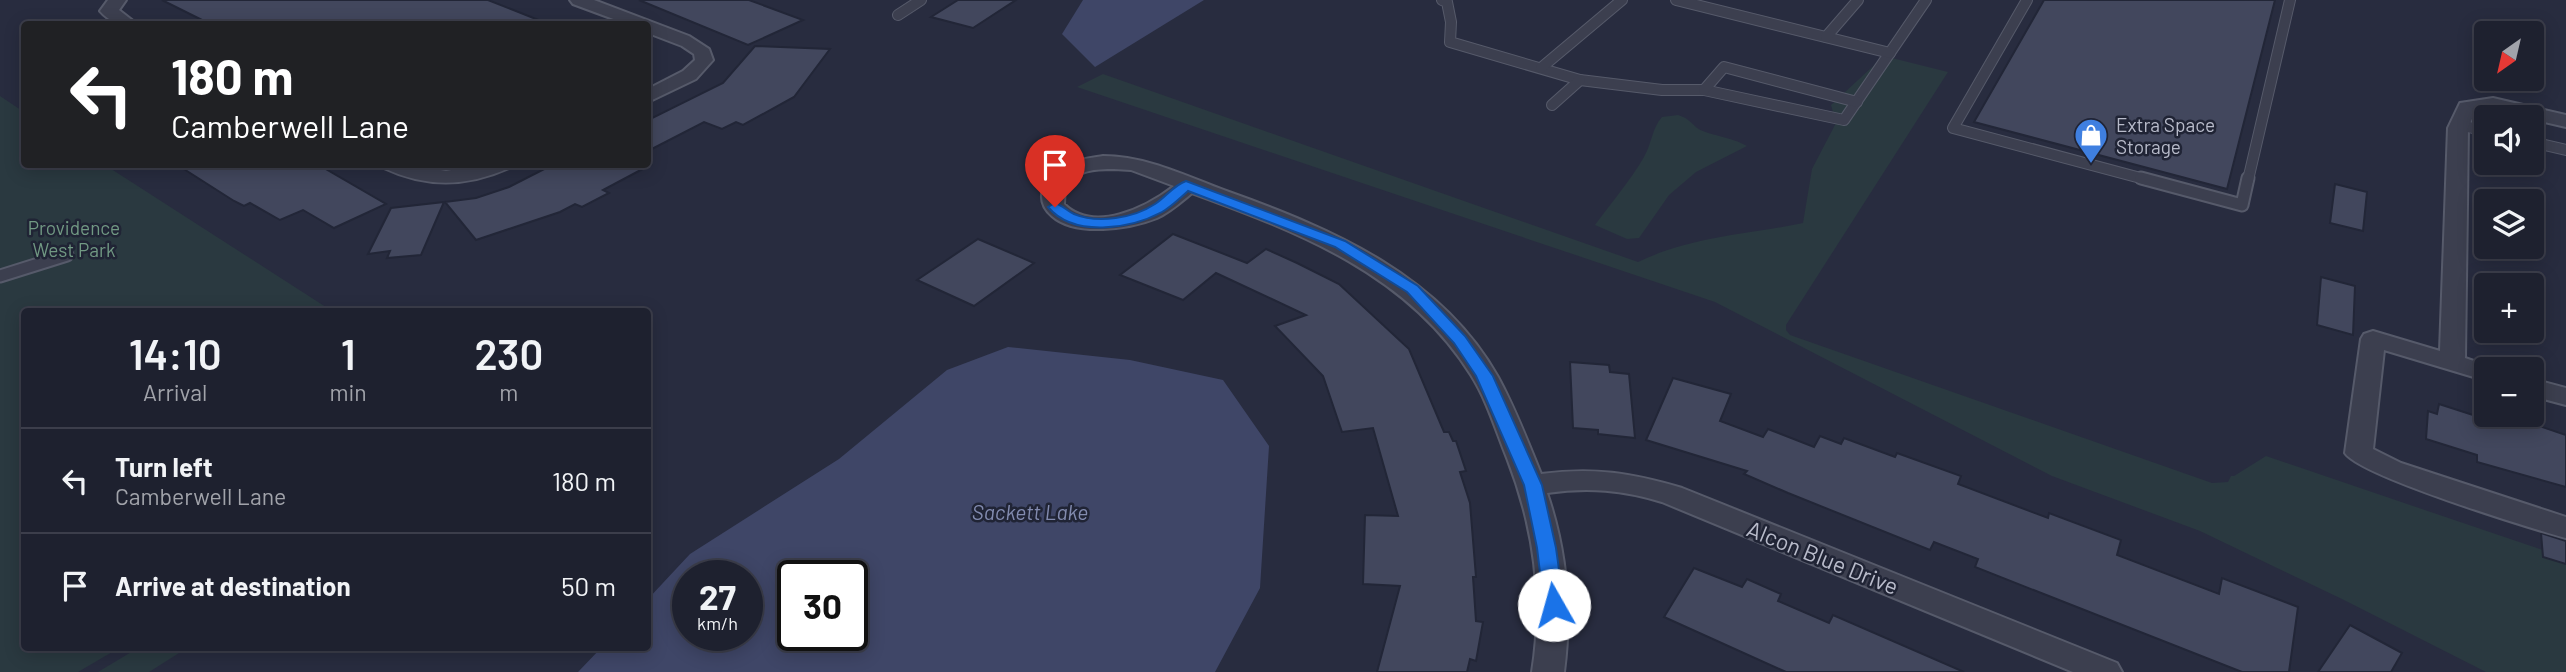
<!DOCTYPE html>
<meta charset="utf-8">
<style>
body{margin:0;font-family:Barlow,sans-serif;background:#262937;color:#f1f3f6;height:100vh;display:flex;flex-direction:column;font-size:26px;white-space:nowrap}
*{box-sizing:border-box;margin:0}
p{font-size:23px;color:#a1a3aa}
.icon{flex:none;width:38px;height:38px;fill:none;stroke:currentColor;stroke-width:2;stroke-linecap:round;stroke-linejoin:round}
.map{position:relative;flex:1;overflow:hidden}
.side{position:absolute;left:21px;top:308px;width:630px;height:343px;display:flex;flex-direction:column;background:#1e212f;border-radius:7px;box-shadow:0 4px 18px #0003,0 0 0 2px #3c3e4b}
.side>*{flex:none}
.banner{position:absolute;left:21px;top:21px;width:630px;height:147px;border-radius:7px;box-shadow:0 4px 18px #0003,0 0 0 2px #3c3e4b;background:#202124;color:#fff;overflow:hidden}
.needle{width:46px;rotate:214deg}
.tools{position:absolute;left:2474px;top:21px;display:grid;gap:14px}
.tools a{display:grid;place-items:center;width:70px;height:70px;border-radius:7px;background:#1e212f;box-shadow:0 4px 18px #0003,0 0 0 2px #3c3e4b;font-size:35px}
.speed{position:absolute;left:672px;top:560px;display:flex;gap:14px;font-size:35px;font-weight:700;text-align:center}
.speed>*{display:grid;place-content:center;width:91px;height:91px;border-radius:50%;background:#1e212f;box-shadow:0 4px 18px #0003,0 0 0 2px #3c3e4b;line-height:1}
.speed small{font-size:18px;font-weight:400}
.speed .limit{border:4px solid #111;border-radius:10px;background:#fff;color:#111}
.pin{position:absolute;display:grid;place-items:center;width:60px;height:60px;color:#fff;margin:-72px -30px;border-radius:50% 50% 50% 0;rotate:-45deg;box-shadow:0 0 7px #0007}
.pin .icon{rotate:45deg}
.me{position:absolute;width:77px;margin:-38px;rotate:353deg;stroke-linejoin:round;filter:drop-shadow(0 0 5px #0008)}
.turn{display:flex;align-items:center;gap:24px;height:147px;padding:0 35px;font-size:32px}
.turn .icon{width:91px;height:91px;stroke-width:2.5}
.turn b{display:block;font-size:49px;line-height:60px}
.eta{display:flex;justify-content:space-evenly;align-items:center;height:119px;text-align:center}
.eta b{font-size:42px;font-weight:600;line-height:49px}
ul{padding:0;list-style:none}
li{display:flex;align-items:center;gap:21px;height:105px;padding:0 35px;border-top:2px solid #3c3e4b}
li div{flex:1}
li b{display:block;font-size:26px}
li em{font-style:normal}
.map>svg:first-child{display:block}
</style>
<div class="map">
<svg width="2566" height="672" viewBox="0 0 2566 672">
<rect width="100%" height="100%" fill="#282c3f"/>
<g fill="#2a3940">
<path d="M1884,56l64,16 -162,253v5l4,5 422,148 16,-1 3,-6h3l32,-20 300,102v114h-80l-142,-72 -144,-69 -148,-55 -337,-174 -638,-215 26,-13 535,188c55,-26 107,-27 165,-39l9,-54 24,-46 -5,-18z"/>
<polygon points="0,96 24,112 24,164 105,165 332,311 24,312 24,648 119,648 78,672 0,672"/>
<path d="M1678,115c10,3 12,7 19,13 10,7 35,9 50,18l-51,26 -27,23 -30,43 -12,1 -32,-14c16,-22 35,-44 49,-68 8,-14 8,-29 18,-40z"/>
<polygon points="138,648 187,648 149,672 98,672"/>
</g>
<g fill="#3f4667" fill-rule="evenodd">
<polygon points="1083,0 1204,0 1095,67 1062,34"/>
<path d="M1008,347l122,13 93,20 46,66 -9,142 -45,84h-637l23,-24h47v-49l42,-45 149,-95 108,-89zM688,576h59v59h-59zM793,576h59v59h-59z"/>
</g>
<g fill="#42475d" stroke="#222637" stroke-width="2">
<polygon points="162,0 488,0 546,23 210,24"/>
<polygon points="639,0 749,0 803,20 748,45"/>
<polygon points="958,0 1016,0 973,28 931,17"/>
<polygon points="2044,0 2275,0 2227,189 1974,122"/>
<polygon points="755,46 830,49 794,97 743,125 736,122 722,129 704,122 648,151 648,120 723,83"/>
<polygon points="176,164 317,164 386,204 334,228 303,210 280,220 250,203 244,206 234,201"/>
<polygon points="554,164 652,164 603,190 609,193 582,207 575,204 560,212 476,240 445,202 476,198 509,187"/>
<polygon points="2335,184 2367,192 2363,231 2330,223"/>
<polygon points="444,202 421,255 387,258 390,251 368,254 391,208"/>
<polygon points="1173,234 1247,263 1266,249 1297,263 1339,284 1409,349 1444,432 1449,432 1453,441 1456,441 1466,471 1460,472 1470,503 1476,577 1473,577 1476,621 1483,622 1476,661 1470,659 1467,672 1377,672 1400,586 1363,584 1365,515 1398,516 1373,428 1342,432 1323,376 1275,326 1306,315 1216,273 1183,300 1120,275"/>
<polygon points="978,239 1034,263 974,306 917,280"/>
<polygon points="2321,277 2355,286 2353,335 2317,325"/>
<polygon points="1570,362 1609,365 1610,372 1629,374 1635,438 1598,434 1598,430 1573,428"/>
<polygon points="1673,378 1731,394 1720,421 1763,437 1768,429 1814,447 1820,436 1841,444 1844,438 1895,457 1897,453 1961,476 1958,484 2048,518 2049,513 2121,540 2117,555 2219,594 2222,578 2298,607 2289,672 2242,672 1975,567 1978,559 1934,542 1930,550 1788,493 1744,474 1747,471 1646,440"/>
<polygon points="2439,404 2473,415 2507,415 2566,435 2566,487 2477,462 2477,455 2426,439 2428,411 2437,414"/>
<polygon points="2541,533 2566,541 2566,564 2543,557"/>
<polygon points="1694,568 1742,587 1747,579 1781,594 1778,601 1829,623 1833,615 1964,672 1786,672 1664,617"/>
<polygon points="2350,625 2402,653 2391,672 2318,672"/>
</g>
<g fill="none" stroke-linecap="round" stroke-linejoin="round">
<defs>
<g id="lane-far1">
<polyline points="1442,0 1447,2 1451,22 1450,42 1580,80 1662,90 1704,90 1844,120 1926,0"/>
<polyline points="1676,0 1890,53"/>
<polyline points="2027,0 1953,128 2148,180"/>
<polyline points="898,15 921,0"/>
<polyline points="1826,37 1858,0"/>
<polyline points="1541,68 1622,0"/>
<polyline points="1704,90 1724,67 1857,102"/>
<polyline points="1552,105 1580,80"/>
<polyline points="2459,125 2487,131"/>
<polyline points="2532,142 2566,150"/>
<polyline points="2248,180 2290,0"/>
</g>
<g id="lane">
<polyline points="2141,178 2242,205 2248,178"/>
<polyline points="0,276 67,255"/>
</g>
<g id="street">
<path d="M108,0h18l-7,10 18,14c-15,0 -26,0 -37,-13z"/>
<polygon points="570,0 594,0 689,36 709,49 713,60 696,79 648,102 648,89 683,71 695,60 694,54 682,46 648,33 648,24 627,24 573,4"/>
<path d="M2493,98l73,17v12l-73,-17 -18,2 -7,16 -3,230 32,11h-10v12l-103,-31 -11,99 28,14 165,54v21c-36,-10 -206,-62 -221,-85l16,-114 3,-5 9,-3 67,20 8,-223 12,-25z"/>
<path d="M1103,156c44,0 85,21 126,36 104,37 212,84 269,185 17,31 30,65 43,97 53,-7 90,-1 141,14l435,175 5,9h-49l-411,-170c-39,-12 -74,-15 -115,-9 20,58 25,118 17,179h-32c12,-74 2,-145 -25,-214 -11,-27 -20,-58 -36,-83 -63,-101 -172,-143 -279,-182 -11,9 -22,19 -35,25 -27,11 -82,19 -105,-2 -20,-17 -7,-42 14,-51 11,-6 24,-7 37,-9zM1114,169l17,1 43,16c-27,21 -80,48 -110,18l1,-19c12,-15 31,-16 49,-16z"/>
<path d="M381,164h28l37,7 37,-7h29l-3,4c-42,19 -83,20 -125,0z"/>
<polygon points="2532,379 2566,388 2566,405 2532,396"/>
</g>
</defs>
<use href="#lane-far1" stroke="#565a6a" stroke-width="12"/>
<use href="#lane" stroke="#565a6a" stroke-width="15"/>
<use href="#street" stroke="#565a6a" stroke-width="4"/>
<use href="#lane-far1" stroke="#3c3f4f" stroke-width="10"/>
<use href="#lane" stroke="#3c3f4f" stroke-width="11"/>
<use href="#street" fill="#3c3f4f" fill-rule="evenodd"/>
</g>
<path fill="#1a73e8" stroke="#114b97" stroke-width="2" d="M1186,181l159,60 73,45 47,50 28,40 49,109 14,63 8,57 -3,5 -7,2 -7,-2 -3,-5 -7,-57 -13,-63 -48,-109 -22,-33 -47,-51 -72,-45 -147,-56c-8,7 -17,16 -26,21 -32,17 -88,26 -114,-5l7,-4c7,2 12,8 19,11 24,10 60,4 81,-10 11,-7 19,-19 31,-23z"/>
<defs>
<symbol id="shop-pin" viewBox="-11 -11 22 30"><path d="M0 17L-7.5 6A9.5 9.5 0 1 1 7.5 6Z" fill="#3f7fe0" stroke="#202435"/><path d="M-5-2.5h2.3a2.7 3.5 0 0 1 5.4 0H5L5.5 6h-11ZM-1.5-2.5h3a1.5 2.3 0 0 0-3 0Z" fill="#fff"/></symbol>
</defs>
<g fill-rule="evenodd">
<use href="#shop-pin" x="2072" y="116" width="38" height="52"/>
</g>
<g text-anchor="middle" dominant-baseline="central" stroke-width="5" stroke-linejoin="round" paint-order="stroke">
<g font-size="19" fill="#b8bbca" stroke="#202435" text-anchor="start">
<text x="2116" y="124">Extra Space<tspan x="2116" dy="22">Storage</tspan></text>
</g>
<g font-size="19" fill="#719983" stroke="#202435">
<text x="74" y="227">Providence<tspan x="74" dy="22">West Park</tspan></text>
</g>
<g font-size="21" font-style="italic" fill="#828baf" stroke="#202435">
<text x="1030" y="511">Sackett Lake</text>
</g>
<g font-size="23" fill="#b8bbca" stroke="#202435">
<text transform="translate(1823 557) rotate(22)">Alcon Blue Drive</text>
</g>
</g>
</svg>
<div class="tools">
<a><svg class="needle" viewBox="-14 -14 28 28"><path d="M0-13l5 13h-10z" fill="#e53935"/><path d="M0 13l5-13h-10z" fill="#a1a3aa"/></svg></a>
<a><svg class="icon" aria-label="sound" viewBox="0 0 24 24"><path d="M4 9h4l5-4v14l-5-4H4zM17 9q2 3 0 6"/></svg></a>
<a><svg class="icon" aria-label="layers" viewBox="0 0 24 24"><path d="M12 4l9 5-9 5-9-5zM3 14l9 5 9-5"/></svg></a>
<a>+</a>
<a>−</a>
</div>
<div class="speed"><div>27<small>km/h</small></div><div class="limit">30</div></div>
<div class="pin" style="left:1055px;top:207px;background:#d93025"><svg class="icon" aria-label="arrive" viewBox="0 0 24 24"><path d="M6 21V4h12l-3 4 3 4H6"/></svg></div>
<svg class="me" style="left:1554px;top:605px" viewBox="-20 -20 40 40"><circle r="19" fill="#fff"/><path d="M0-13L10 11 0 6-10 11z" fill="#1a73e8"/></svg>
<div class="banner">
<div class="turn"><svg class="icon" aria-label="left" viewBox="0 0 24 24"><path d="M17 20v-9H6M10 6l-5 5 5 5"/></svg><div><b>180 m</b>Camberwell Lane</div></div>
</div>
<section class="side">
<div class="eta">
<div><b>14:10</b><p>Arrival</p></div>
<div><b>1</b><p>min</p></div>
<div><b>230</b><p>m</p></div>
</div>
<ul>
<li><svg class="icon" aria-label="left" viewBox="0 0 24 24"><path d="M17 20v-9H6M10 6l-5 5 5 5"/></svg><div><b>Turn left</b><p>Camberwell Lane</p></div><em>180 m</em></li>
<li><svg class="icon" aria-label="arrive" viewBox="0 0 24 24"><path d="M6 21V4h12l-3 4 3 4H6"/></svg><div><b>Arrive at destination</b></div><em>50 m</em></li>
</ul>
</section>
</div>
